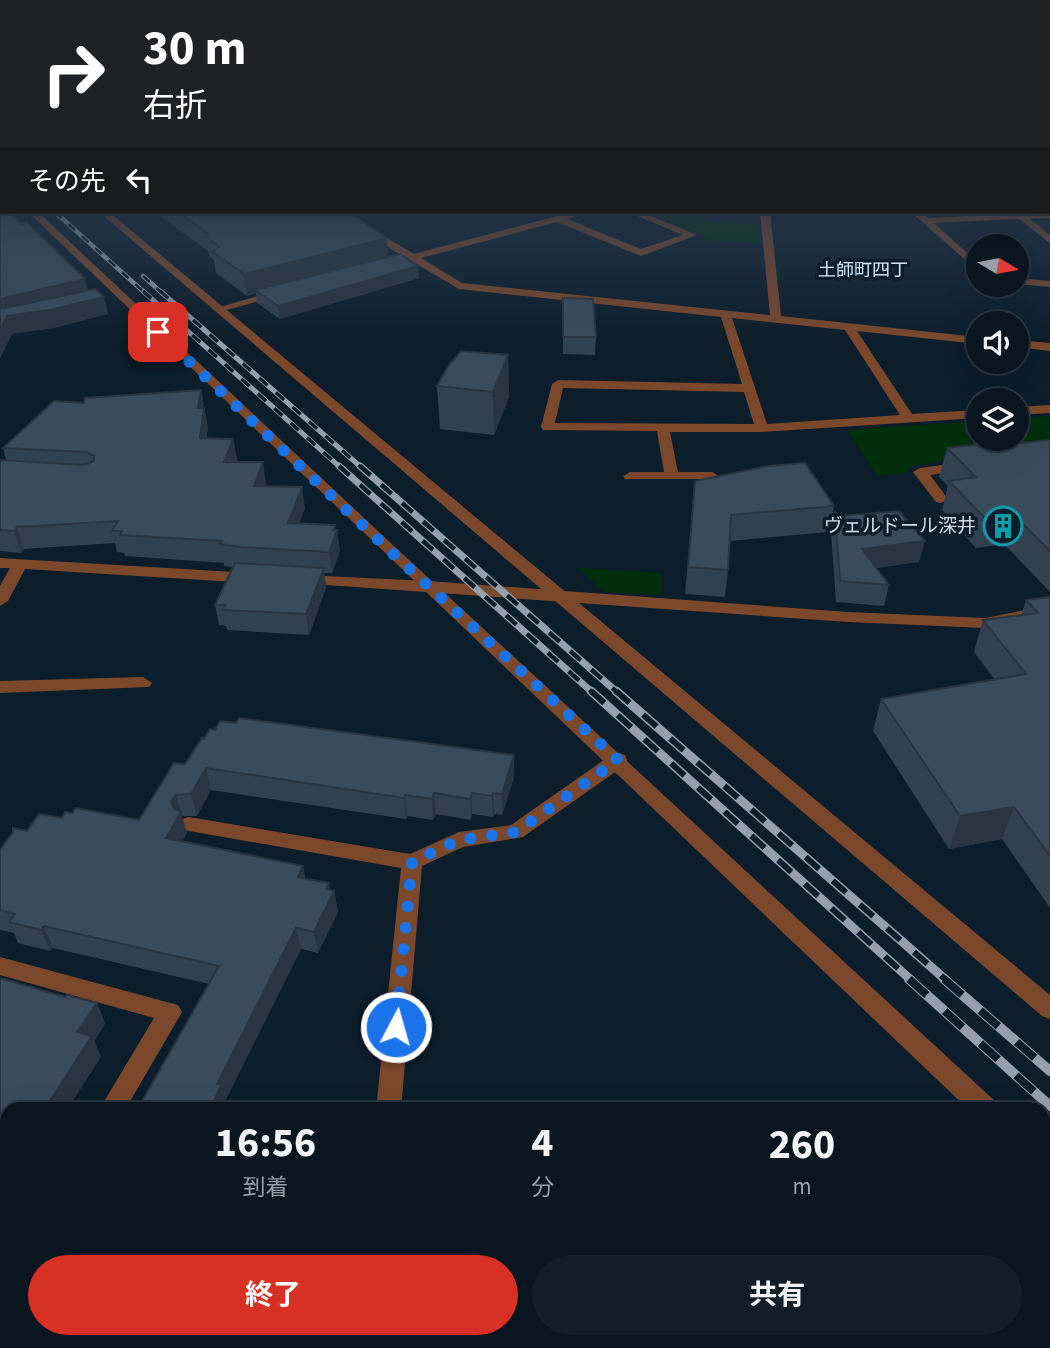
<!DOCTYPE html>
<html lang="ja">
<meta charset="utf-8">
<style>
body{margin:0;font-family:"Source Sans 3","Noto Sans JP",sans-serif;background:#121f29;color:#f1f3f6;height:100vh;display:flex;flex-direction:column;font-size:26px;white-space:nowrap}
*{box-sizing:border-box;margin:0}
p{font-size:23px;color:#999fa5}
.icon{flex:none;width:38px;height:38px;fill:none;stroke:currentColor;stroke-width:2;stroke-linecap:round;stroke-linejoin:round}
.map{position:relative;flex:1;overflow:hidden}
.drawer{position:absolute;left:0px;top:1102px;width:1050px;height:247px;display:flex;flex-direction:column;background:#091620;border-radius:21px 21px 0 0;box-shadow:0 7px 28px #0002,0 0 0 2px #29353e}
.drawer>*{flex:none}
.guide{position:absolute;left:0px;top:0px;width:1050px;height:214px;box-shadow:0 7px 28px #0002,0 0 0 2px #29353e;background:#202124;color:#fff;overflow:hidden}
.needle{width:46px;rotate:100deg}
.fabs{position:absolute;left:966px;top:234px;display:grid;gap:14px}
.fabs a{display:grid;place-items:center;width:63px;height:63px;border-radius:50%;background:#091620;box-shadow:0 7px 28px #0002,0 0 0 2px #29353e;font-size:35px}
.pin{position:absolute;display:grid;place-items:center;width:60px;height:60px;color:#fff;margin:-30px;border-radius:14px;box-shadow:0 4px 10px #0006}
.me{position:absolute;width:77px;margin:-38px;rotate:6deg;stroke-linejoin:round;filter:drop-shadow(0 0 5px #0008)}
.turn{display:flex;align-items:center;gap:24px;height:147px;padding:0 28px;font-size:32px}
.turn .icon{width:91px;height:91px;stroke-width:2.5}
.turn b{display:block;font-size:49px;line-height:60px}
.then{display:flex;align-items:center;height:66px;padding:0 28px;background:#0003;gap:14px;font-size:26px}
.eta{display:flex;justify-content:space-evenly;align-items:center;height:119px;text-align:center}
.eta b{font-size:42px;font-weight:700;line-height:49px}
.action{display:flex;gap:14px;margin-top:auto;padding:14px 28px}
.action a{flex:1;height:80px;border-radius:42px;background:#d93025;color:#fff;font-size:28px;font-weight:700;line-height:80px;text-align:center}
.action a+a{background:#121f29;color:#f1f3f6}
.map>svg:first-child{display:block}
</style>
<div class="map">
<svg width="1050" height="1348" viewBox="0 0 1050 1348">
<rect width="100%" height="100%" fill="#0c1d2b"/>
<g fill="#002f0c">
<polygon points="647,212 707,212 707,222 759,225 761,243 714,241 702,238 706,236"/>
<polygon points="1050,416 1050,445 1040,442 909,467 908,472 877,476 847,430 978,421 978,439 1017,439 1017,418"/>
<polygon points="577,568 661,573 661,595 605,592"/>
</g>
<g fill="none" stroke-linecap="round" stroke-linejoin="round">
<polygon fill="#7c482c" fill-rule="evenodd" points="963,462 970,466 968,469 930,475 948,499 941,503 936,502 913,472 920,468"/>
<g fill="#7c482c" fill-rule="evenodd">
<path d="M332,212h11l71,42 158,-42h15l-20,7 74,30 42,-14 -55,-23h13l56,23 -56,21 -84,-34 -136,36 41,25 308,32 -10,-103h10l11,104 197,21v7l-121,-13 55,83 66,-4v8l-216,14h-92l8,40h34l7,4 -2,3h-92l-2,-3 7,-4h34l-7,-41 -114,-1 -2,-3 11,-43 6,-4 184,4 -21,-67 -262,-28 -48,-28 -12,1v-4l5,-1zM732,318l113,12 55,85 -133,9zM563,388l181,4 10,32 -199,-1z"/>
<polygon points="911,212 921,212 928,218 1050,212 1050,218 1030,219 1050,235 1050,243 1019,219 934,223 978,263 978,271"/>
<polygon points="1017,278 1050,281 1050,287 1017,284"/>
<polygon points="278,290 282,291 282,295 219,312 213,309"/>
<polygon points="1017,340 1050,343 1050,351 1017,347"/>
<polygon points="1050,405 1050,413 1017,415 1017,407"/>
<polygon points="0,558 251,573 259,578 251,583 25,569 8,601 0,606 0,586 10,568 0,568"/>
<polygon points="304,575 429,581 848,612 985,618 1050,605 1050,615 985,628 848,622 298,583 296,580"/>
<polygon points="143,677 152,683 149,687 0,693 0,681"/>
<polygon points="618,753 625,755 627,760 625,765 523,837 463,847 422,866 401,1110 376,1110 401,868 189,831 182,829 179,824 182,819 189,817 410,854 459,832 511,825 611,755"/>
<polygon points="0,957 178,1005 182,1012 178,1019 125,1110 99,1110 154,1018 0,975"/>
<polygon points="0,1233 7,1235 7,1263 0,1261"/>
<polygon points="1050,1274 1050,1302 1043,1305 1043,1277"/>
<polygon points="826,1342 883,1342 881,1348 823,1348"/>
</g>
<g fill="#7c482c" fill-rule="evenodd">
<polygon points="1048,163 1050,164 1050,170 1048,169"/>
<polygon points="0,177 2,178 2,184 0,183"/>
<polygon points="28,212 38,212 395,547 996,1102 999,1110 969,1110"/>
<polygon points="99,212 109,212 1050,995 1050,1019 1042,1016"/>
<polygon points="1043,1150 1050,1152 1050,1181 1043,1178"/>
</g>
<defs>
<g id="rail-far4">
<polyline points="55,212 145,293"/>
<polyline points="143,276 162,293"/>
</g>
<g id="rail-far3">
<polyline points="143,291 341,468"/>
<polyline points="160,291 362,468"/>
</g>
<g id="rail-far2">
<polyline points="339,466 593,693"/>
<polyline points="360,466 618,693"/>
</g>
<g id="rail-far1">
<polyline points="591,691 911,980"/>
<polyline points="616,691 946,980"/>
</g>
<g id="rail">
<polyline points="909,979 1050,1106"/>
<polyline points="944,979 1050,1071"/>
</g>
</defs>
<use href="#rail-far4" stroke="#94a1ac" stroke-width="4.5"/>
<use href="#rail-far3" stroke="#94a1ac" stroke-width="5"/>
<use href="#rail-far2" stroke="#94a1ac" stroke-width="7"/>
<use href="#rail-far1" stroke="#94a1ac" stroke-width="9"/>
<use href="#rail" stroke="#94a1ac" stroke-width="10"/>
<use href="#rail-far4" stroke="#0c1d2b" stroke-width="2.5" stroke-dasharray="9" stroke-linecap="butt"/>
<use href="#rail-far3" stroke="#0c1d2b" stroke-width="3.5" stroke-dasharray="11" stroke-linecap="butt"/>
<use href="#rail-far2" stroke="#0c1d2b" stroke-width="4.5" stroke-dasharray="14" stroke-linecap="butt"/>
<use href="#rail-far1" stroke="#0c1d2b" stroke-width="6" stroke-dasharray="18" stroke-linecap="butt"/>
<use href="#rail" stroke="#0c1d2b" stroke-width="8" stroke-dasharray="24" stroke-linecap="butt"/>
</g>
<g fill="#32414f">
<polygon points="155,212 348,212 388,257 419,278 280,319 257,303 256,293 247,296 216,273 214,260 209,256 208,251"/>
<polygon points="563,298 596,337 595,355 563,354"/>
<polygon points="508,355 509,397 494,435 440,429 437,386"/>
<polygon points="201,390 208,428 206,438 233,439 237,459 236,462 266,483 265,486 305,508 299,524 337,530 340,551 332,573 324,573 326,588 309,635 227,630 226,626 219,625 215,605 233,567 224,566 224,563 125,556 124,553 117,552 115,543 24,549 21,553 0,551 0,460 6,460 3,448 84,403"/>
<polygon points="1050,440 1050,592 1004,544 976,548 942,510 948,486 939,477 947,448 1012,444"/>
<polygon points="695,481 834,506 829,532 730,541 728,570 725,597 685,594"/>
<polygon points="835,512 838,516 919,562 876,568 889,585 884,606 836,602 831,533"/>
<polygon points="1050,597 1050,908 1002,839 949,849 873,731 881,699 995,680 974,652 983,620 1021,616 1026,600"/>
<polygon points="236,723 514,755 514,777 502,815 494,814 493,817 472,814 471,820 436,814 433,820 407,816 406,819 211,790 197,816 182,816 187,833 182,841 303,866 305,878 334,891 338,912 318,953 301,949 226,1099 228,1105 226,1110 137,1110 209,984 53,948 50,951 18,943 14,933 0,930 0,850 27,831 62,818 139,820 185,764 204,739 215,730"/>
<polygon points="0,978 65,997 97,1003 105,1024 94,1041 101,1057 7,1110 7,1200 0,1198"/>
<polygon points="123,1342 344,1342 351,1348 134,1348"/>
</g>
<g fill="#293540">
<polygon points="387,238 388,258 255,290 256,293 247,296 244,274"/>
<polygon points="418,266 419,278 280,319 278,306"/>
<polygon points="85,279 89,297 0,317 0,299"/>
<polygon points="104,297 108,314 54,328 12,334 0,359 0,330 7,316"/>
<polygon points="508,355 509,397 494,435 493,392"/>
<polygon points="201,390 208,428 204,459 200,438 198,408"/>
<polygon points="233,439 237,459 227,483 224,462"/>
<polygon points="263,462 266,483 258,507 254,486"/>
<polygon points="302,487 305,508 291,545 288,523"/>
<polygon points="335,525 336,533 337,530 340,551 332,573 329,552 333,530"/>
<polygon points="17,527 24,549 21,553 14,531"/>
<polygon points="925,541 919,562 858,570 862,549"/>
<polygon points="324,568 326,588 309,635 306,614"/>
<polygon points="514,755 514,777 502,815 502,794"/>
<polygon points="206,768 211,790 197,816 191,794"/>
<polygon points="434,793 436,814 433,820 432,799"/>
<polygon points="472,793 472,814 471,820 470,799"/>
<polygon points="493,793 494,814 493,817 492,796"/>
<polygon points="176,795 187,833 172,859 166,838 171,801"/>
<polygon points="405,795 407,816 406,819 404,798"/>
<polygon points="1014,807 1002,839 949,849 960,816"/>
<polygon points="303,866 307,888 298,877"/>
<polygon points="329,883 331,897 334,891 338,912 318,953 314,932"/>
<polygon points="44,926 53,948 50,951 41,930"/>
<polygon points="296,928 301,949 226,1099 228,1105 226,1110 209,1110 217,1084"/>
<polygon points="97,1003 105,1024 94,1041 101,1057 67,1110 44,1110 77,1032"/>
<polygon points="7,1166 7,1197 0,1184 0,1177"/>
<polygon points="73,1342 93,1342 90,1348 70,1348"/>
</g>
<g fill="#3a4c5c" stroke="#293540" stroke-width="2">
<polygon points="0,202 2,204 2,212 9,212 21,224 26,222 85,279 0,299"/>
<polygon points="178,212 348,212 387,238 244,274 213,252 219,247 206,236 210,235"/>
<polygon points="400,254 418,266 278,306 255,290"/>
<polygon points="95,289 104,297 49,310 7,316 0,330 0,309"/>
<polygon points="563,298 593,299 596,337 563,337"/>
<polygon points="461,351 508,355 493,392 437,386 448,366"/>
<polygon points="201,390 198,408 204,408 200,438 233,439 224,462 263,462 254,486 302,487 288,523 335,525 333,530 337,530 329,552 242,547 220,544 222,541 120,535 122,531 112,531 118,521 17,527 14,531 0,530 0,460 85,465 94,461 94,456 86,452 3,448 54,401 84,403 85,398"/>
<polygon points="1050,440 1050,551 1013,514 985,518 949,481 976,477 947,448 1008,441 1012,444"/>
<polygon points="805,463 834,506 731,515 728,570 688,567 695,481 768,466"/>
<polygon points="899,511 925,541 862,549 889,585 840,581 835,512 838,516"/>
<polygon points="235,563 324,568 306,614 223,610 225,605 215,605"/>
<polygon points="1050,597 1050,856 1014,807 960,816 881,699 1026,674 983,620 1038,613 1026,600"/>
<polygon points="239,718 514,755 502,794 493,793 492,796 472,793 470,799 434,793 432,799 405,795 404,798 206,768 191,794 176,795 171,801 174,809 181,812 166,838 303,866 298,877 329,883 326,889 334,891 314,932 296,928 217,1084 222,1084 209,1110 137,1110 219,966 44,926 41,930 9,922 15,914 0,910 0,850 13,832 13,828 27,831 39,814 62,818 65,812 72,813 76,808 139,820 174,763 185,764 202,738 204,739 210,729 215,730 220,721 236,723"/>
<polygon points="0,978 65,997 67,995 97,1003 77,1032 92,1036 44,1110 7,1110 7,1166 0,1177"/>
<polygon points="0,1279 7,1282 7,1342 73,1342 70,1348 0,1348"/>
<polygon points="149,1342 344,1342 351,1346 349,1348 160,1348"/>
</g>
<linearGradient id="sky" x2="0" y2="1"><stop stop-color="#071018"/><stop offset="0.45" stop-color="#2e4055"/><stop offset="1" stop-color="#2e4055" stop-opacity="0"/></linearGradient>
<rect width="1050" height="344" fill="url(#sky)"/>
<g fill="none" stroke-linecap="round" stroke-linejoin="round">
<polyline stroke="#1a73e8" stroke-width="12" stroke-dasharray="0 21.6" points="158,332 389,550 618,760 516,832 459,840 412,862 396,1027"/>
</g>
<defs>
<symbol id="building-ring" viewBox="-11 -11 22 22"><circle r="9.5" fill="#0c1d2b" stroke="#0f9aa8" stroke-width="1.5"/><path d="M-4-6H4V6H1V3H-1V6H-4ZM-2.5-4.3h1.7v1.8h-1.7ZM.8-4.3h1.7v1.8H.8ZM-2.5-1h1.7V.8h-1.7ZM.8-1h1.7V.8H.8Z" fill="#0f9aa8"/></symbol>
</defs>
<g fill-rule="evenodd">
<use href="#building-ring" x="981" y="504" width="44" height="44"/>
</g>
<g text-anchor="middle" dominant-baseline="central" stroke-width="7" stroke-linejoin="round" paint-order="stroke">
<g font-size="18" fill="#cfe5f9" stroke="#0c1d2b">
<text x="863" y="270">土師町四丁</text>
</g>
<g font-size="19" fill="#d1dce6" stroke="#0c1d2b" text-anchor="end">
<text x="976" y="526">ヴェルドール深井</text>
</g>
</g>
</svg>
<div class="fabs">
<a><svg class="needle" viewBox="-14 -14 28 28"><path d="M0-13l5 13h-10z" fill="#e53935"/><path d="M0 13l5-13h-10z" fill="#999fa5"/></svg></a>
<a><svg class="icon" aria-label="sound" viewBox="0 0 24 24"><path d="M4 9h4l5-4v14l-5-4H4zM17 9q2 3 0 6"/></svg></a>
<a><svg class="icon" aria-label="layers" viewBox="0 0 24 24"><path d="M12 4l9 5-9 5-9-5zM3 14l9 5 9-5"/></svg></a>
</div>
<div class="pin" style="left:158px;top:332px;background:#d93025"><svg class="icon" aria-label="arrive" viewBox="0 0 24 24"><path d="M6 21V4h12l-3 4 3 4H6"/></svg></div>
<svg class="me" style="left:396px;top:1027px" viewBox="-20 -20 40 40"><circle r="17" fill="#1a73e8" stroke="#fff" stroke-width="3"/><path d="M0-11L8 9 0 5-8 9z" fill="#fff"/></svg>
<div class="guide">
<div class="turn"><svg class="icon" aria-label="right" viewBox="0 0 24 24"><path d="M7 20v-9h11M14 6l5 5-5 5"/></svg><div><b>30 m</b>右折</div></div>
<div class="then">その先<svg class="icon" aria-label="left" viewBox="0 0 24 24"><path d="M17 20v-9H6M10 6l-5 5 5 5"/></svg></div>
</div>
<section class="drawer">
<div class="eta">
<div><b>16:56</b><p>到着</p></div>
<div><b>4</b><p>分</p></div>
<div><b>260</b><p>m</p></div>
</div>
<div class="action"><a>終了</a><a>共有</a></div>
</section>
</div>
